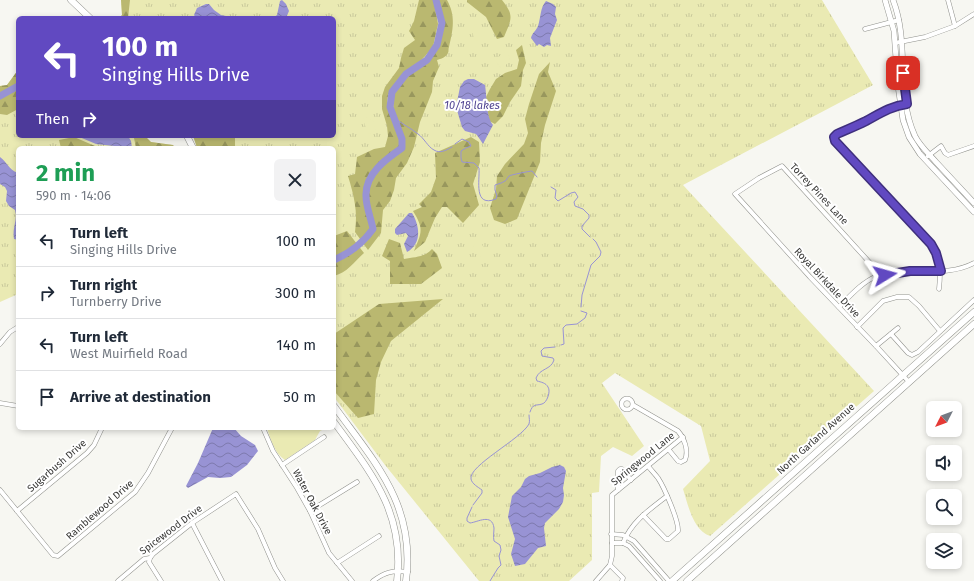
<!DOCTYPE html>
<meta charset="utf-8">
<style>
body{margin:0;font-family:"Fira Sans",sans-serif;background:#f2f2f3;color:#1f2937;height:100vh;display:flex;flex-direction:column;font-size:15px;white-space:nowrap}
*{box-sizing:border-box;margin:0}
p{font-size:13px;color:#747a83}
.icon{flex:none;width:22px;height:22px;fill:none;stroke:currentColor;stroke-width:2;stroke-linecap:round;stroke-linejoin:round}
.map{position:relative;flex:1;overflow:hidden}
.panel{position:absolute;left:16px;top:146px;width:320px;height:284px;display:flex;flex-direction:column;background:#fff;border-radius:6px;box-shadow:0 2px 6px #0003}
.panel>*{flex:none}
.guide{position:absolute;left:16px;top:16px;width:320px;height:122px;border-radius:6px;box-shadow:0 2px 6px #0003;background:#6149c1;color:#fff;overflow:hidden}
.needle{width:26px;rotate:228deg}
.buttons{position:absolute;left:926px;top:401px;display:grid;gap:8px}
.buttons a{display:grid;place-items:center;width:36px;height:36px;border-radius:6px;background:#fff;box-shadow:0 2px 6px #0003;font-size:20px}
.pin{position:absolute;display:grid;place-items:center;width:34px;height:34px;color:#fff;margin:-17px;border-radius:8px;box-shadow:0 2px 6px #0006}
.me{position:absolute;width:44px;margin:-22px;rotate:82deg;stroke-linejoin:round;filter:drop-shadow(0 0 3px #0008)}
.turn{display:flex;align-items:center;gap:14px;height:84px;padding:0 20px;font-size:18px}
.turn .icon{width:52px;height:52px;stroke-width:2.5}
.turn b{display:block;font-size:28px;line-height:34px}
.then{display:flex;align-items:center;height:38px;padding:0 20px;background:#0003;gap:8px;font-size:15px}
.round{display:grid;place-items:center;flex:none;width:42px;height:42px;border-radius:6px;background:#f2f2f3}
.overview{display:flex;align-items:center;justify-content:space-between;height:68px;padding:0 20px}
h1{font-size:24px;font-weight:700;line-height:30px;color:#1e9e55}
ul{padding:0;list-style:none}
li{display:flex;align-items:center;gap:12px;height:52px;padding:0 20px;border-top:1px solid #e0e1e3}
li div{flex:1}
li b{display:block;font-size:15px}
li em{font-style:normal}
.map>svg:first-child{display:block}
</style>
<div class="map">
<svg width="974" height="581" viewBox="0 0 974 581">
<defs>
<pattern id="grass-tufts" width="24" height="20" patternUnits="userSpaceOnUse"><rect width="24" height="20" fill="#eaeab3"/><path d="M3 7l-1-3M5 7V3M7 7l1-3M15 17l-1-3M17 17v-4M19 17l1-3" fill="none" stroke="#c9c99b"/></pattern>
<pattern id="forest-firs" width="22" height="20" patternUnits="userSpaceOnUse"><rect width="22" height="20" fill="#bab870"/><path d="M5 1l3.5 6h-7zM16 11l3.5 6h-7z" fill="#98975d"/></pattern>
<pattern id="water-waves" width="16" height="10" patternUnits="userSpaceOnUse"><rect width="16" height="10" fill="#9893d4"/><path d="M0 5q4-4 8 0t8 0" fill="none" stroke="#7d79ad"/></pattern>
</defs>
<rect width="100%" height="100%" fill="#f7f7f2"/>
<g fill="url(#grass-tufts)">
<path d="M121,0h701l51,85 -190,100 191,206 -164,145c-17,-6 -22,-31 -27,-47l27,-28 -9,-35 -86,-53 -13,10 42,63 -12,10 -19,-9 -12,9 -2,36 -7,1v67l-23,21h-90l-94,-116 -51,-68v-249h-133l-5,-12h138v-118h-215l3,-3z"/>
<polygon points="18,70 18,136 145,136 151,142 173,145 175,148 18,148 18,294 0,302 0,86 7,85"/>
</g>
<g fill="url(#forest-firs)">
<polygon points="121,0 130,0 128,18 119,18 122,15"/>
<path d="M419,0h15l4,24 -5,23 -15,17 -9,5 -8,7 -13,19 -1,11 9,23 1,-11 -4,-8 1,-19 13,-15 20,-13 10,-14 4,-9 3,-15 -6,-25h9c9,16 6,30 2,47 -1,2 0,4 -1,6 -2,4 -7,6 -11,7l2,7 -6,14 -1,11 -12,30 -6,25 -7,16 -11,15 -2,12 -4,11 -7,9 -2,23 -13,17 -13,-18c3,-21 -1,-36 -7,-56l7,-2 2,-17 17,-8 11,-2 3,-11 -1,-10 -5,-17v-13l3,-9 14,-19 2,-10 3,-10 11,-8 -6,-9 5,-10z"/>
<path d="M467,0h35c13,16 9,20 2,37l-7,2 -11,-22 -19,-15z"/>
<polygon points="522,45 526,63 523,70 521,86 510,102 503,116 495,124 489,121 486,97 490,89 496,79 505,73 517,69 519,60 516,50"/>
<polygon points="550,62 548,72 556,91 545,125 541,143 540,162 517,219 505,224 494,220 490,208 496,189 497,176 505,164 524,144 528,133 525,119 529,104 539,74"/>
<polygon points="18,70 18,109 7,115 0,114 0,86 7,85"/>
<polygon points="132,136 145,136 151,142 173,145 175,148 136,148 134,138"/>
<polygon points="193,136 235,136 235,148 197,148"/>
<polygon points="74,137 95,146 110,148 61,148 59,140"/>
<path d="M471,137l8,5 1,20 -7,22 6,21 -16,18 -16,-16h-5l-7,11 -10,24 -11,9c8,-19 10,-22 -1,-40l9,-4 -3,-3 12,-12 5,-14 -1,-25z"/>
<path d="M347,231l17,22c-10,9 -16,19 -30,23v-40z"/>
<path d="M389,239l11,4 4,16c11,-2 21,-2 28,-10l5,5 5,14 -21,16h-31v-23l-8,-5z"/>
<polygon points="443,299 391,341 381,362 376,380 374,414 358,418 334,391 334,334 379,304"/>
</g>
<g fill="#eaeab3">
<path d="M477,24l4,2 4,6 -5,8 -2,1 -4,-3c-2,-5 -2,-11 3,-14z"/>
<polygon points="505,52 511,57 506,63 506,66 502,69 496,62 496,59"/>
<path d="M364,117c8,1 12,5 11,14 -3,2 -6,4 -9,1v-4l-3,-9z"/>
<polygon points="340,216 343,217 342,228 334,231 335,218"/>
<path d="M478,240c4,3 9,12 7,17h-4l-4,-4 -6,-3z"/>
<path d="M267,428h57v1l-4,2 -5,9 -30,20c-10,-6 -15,-22 -18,-32z"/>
</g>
<g fill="url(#water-waves)">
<polygon points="282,0 286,4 289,11 286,18 273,18 277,15 280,1"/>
<path d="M546,1l7,3 3,3 -1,7 2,6 -7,18 1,8 -4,-1 -3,2 -5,-3 -2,2 -6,-8c1,-5 5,-7 7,-12 3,-9 2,-18 8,-25z"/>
<polygon points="206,4 209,4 214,10 221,15 236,18 196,18 194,15 197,8"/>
<path d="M468,79h6l11,6c2,12 1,32 8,40l-10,19 -4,-6 -3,-4 -11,-3 -3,-4 -6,-20 4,-20 4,-6z"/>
<polygon points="77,136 128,136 131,141 132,148 96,144"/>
<path d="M0,157c8,6 8,12 18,16v67l-4,-1c-2,-12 4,-19 1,-29l-6,-4 -3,-5 1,-10 -2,-4 -5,-3z"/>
<path d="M409,213h3c8,13 10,31 -5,39l-3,-8 4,-8 -2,-3 -9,2 -2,-2v-4z"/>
<polygon points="213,428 234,428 241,436 255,445 258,451 247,465 231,477 220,478 208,477 188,488 186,486 198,463"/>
<polygon points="560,465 564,467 566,471 563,488 564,495 563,502 559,509 545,523 544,528 546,546 538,548 525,564 515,566 511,554 515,539 508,517 512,496 521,487 525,479 529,476 540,473 552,467"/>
</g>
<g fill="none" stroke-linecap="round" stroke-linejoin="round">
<g stroke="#9893d4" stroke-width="1">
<path d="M394,117c7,7 17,11 24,17 6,4 10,13 16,16 6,4 13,0 18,-3"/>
<path d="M455,144l7,-5 7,3 2,4 -5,2 -5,3v7l1,4 12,1 5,5c1,12 -6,40 17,31l1,-3 -2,-6v-5c3,-1 7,-2 10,-4 1,0 3,-4 4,-5 1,-1 21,-5 23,-5l5,6"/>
<polyline points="551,187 556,190 555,198 558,201 571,193 575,192 578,197 574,202 575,206 583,209 589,215 589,218 582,226 582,229 590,237"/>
<polyline points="581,307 582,295 591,265 600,256 601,252 596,242 593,239"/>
<polyline points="561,345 564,344 563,328 566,325 577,324 585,318 587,313 581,311"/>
<path d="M530,412c3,-9 6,-6 12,-8 5,-1 9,-13 6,-17 -2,-4 -7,-5 -11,-6l-1,-3c4,-10 15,-8 18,-18l-1,-2 -11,-2 -1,-5 3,-3 11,-1"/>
<path d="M473,505l9,-12v-3c-4,-3 -10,-6 -11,-11 -3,-13 50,-40 58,-55 1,-3 0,-6 0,-9"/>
<path d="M472,507l-5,11v3l3,2c8,-1 22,-10 24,5 0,4 -1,8 0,13l6,4 1,5 -2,6 2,9 -3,3 -8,13"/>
</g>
<g stroke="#9893d4" stroke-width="7">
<polyline points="0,96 18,86"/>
<path d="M334,260c16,-7 29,-17 39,-31 -2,-11 -7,-22 -7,-33 -1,-22 20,-37 36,-48v-9l-12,-32 2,-15 14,-18 21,-14 10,-15 5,-22 -6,-23"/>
</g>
<defs>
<g id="minor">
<polyline points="948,0 955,26"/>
<polyline points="865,29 899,20"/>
<polyline points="895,43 925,37 955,26 974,14"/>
<path d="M902,104l-22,8 -14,9 -29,13 -3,3 1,4 96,103c10,16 10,26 8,45"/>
<polyline points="928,156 941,146 945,153 948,155 974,146"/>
<polyline points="877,276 871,264 782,166 759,178 735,194 810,277 876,346 909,382"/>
<path d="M839,307c11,-11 23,-25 38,-31 32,-11 67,3 97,-13"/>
<polyline points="857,327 883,301 897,297 909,297 919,306 940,331"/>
<polyline points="891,334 908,353 912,355 918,352 974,300"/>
<polyline points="0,344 10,332 18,327"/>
<polyline points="876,346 898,328"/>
<circle cx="627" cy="404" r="5.5"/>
<polyline points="0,403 18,406"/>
<path d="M633,405l45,26c6,7 11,19 7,29l-4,2 -3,-1 -9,-11"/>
<polyline points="263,428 273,451 297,488 310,511 329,553 352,581"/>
<polyline points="282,465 324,437"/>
<polyline points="0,490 53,555 58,556 135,492 148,473 172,428"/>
<polyline points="618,490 618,471 620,469 622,469 631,480"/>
<polyline points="17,511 87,453 94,445 102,428"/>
<polyline points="310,511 357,482"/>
<path d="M643,515l23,24h3l9,-8c1,-10 -14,-44 -20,-53 -3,-4 -7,-8 -10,-12"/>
<polyline points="192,523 222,581"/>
<polyline points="611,534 623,535 634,541 669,581"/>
<polyline points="612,543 623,543 629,546 660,581"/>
<path d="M623,543c9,-22 26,-33 44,-47"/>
<polyline points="150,558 149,562 161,581"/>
<polyline points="337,563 379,536"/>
<polyline points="610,565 623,578 622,581"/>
<polyline points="118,581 144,559 150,558 153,554 192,523 236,494 258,529 275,568 283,581"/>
<path d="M373,581c12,-9 20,-11 35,-9"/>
<polyline points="596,581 610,565 612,556 612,495 683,437"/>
</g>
<g id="tertiary">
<polyline points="885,0 894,31 898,86 903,120 909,137 920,154 974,212"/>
<path d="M893,0c17,43 2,93 22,136 5,10 14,18 21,26 13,14 25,27 38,41"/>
</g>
<g id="secondary">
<polyline points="71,0 90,18"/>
<polyline points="187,136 193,148"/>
<path d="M334,406c41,57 82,99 72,175"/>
<path d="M334,422c38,52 71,91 63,159"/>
<polyline points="672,581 974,312"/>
<polyline points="687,581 974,324"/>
</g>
</defs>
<use href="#minor" stroke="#90918c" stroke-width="5"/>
<use href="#tertiary" stroke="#90918c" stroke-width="6"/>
<use href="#secondary" stroke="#90918c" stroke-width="7"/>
<use href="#minor" stroke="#fff" stroke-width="4"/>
<use href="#tertiary" stroke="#fff" stroke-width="5"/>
<use href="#secondary" stroke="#fff" stroke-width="6"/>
</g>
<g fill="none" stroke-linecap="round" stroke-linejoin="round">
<defs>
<path id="route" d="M885,275l25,-4h31l-5,-18 -5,-9 -96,-103 -1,-4 3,-3c9,-4 19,-8 29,-13 13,-7 25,-15 41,-17l-4,-31"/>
</defs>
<use href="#route" stroke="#3f2f7d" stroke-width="10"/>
<use href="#route" stroke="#6149c1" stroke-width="7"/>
</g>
<g text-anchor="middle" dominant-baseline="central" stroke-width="4" stroke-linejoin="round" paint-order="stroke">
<g font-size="10" fill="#383836" stroke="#fff">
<text transform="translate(819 194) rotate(47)">Torrey Pines Lane</text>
<text transform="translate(827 283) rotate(47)">Royal Birkdale Drive</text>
<text transform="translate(816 439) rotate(-42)">North Garland Avenue</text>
<text transform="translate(643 459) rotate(-39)">Springwood Lane</text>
<text transform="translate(57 466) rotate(-41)">Sugarbush Drive</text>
<text transform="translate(312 502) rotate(62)">Water Oak Drive</text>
<text transform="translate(100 510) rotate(-41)">Ramblewood Drive</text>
<text transform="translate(171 530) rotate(-37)">Spicewood Drive</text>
</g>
<g font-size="11" font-style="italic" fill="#504492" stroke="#fff">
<text x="472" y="105">10/18 lakes</text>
</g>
</g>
</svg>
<div class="buttons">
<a><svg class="needle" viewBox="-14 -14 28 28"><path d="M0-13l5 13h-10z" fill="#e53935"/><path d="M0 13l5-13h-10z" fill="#747a83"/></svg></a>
<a><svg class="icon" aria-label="sound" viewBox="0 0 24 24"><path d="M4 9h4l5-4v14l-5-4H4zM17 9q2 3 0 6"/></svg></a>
<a><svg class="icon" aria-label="search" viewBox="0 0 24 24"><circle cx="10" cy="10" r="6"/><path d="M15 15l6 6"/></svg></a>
<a><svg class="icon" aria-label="layers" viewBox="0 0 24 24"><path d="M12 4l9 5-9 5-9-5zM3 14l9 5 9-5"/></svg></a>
</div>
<div class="pin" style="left:903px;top:73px;background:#d93025"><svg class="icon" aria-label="arrive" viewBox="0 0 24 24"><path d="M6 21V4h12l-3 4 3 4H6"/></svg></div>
<svg class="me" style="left:885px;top:275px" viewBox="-20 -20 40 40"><path d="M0-17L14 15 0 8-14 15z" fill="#6149c1" stroke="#fff" stroke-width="4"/></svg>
<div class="guide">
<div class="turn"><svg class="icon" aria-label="left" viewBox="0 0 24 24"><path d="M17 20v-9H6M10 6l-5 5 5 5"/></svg><div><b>100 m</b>Singing Hills Drive</div></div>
<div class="then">Then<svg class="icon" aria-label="right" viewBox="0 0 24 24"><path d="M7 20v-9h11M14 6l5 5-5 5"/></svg></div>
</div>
<section class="panel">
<div class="overview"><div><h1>2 min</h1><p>590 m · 14:06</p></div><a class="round"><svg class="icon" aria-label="close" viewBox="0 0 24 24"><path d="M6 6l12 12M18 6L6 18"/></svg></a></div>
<ul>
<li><svg class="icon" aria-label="left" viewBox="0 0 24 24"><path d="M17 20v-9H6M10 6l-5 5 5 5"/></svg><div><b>Turn left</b><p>Singing Hills Drive</p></div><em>100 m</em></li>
<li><svg class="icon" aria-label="right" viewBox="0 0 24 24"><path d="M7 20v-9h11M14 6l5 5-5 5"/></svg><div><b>Turn right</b><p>Turnberry Drive</p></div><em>300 m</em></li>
<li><svg class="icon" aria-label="left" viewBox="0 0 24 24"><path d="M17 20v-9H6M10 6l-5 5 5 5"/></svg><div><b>Turn left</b><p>West Muirfield Road</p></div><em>140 m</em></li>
<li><svg class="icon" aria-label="arrive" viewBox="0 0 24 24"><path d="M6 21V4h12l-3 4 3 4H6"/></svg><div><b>Arrive at destination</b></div><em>50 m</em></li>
</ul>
</section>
</div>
